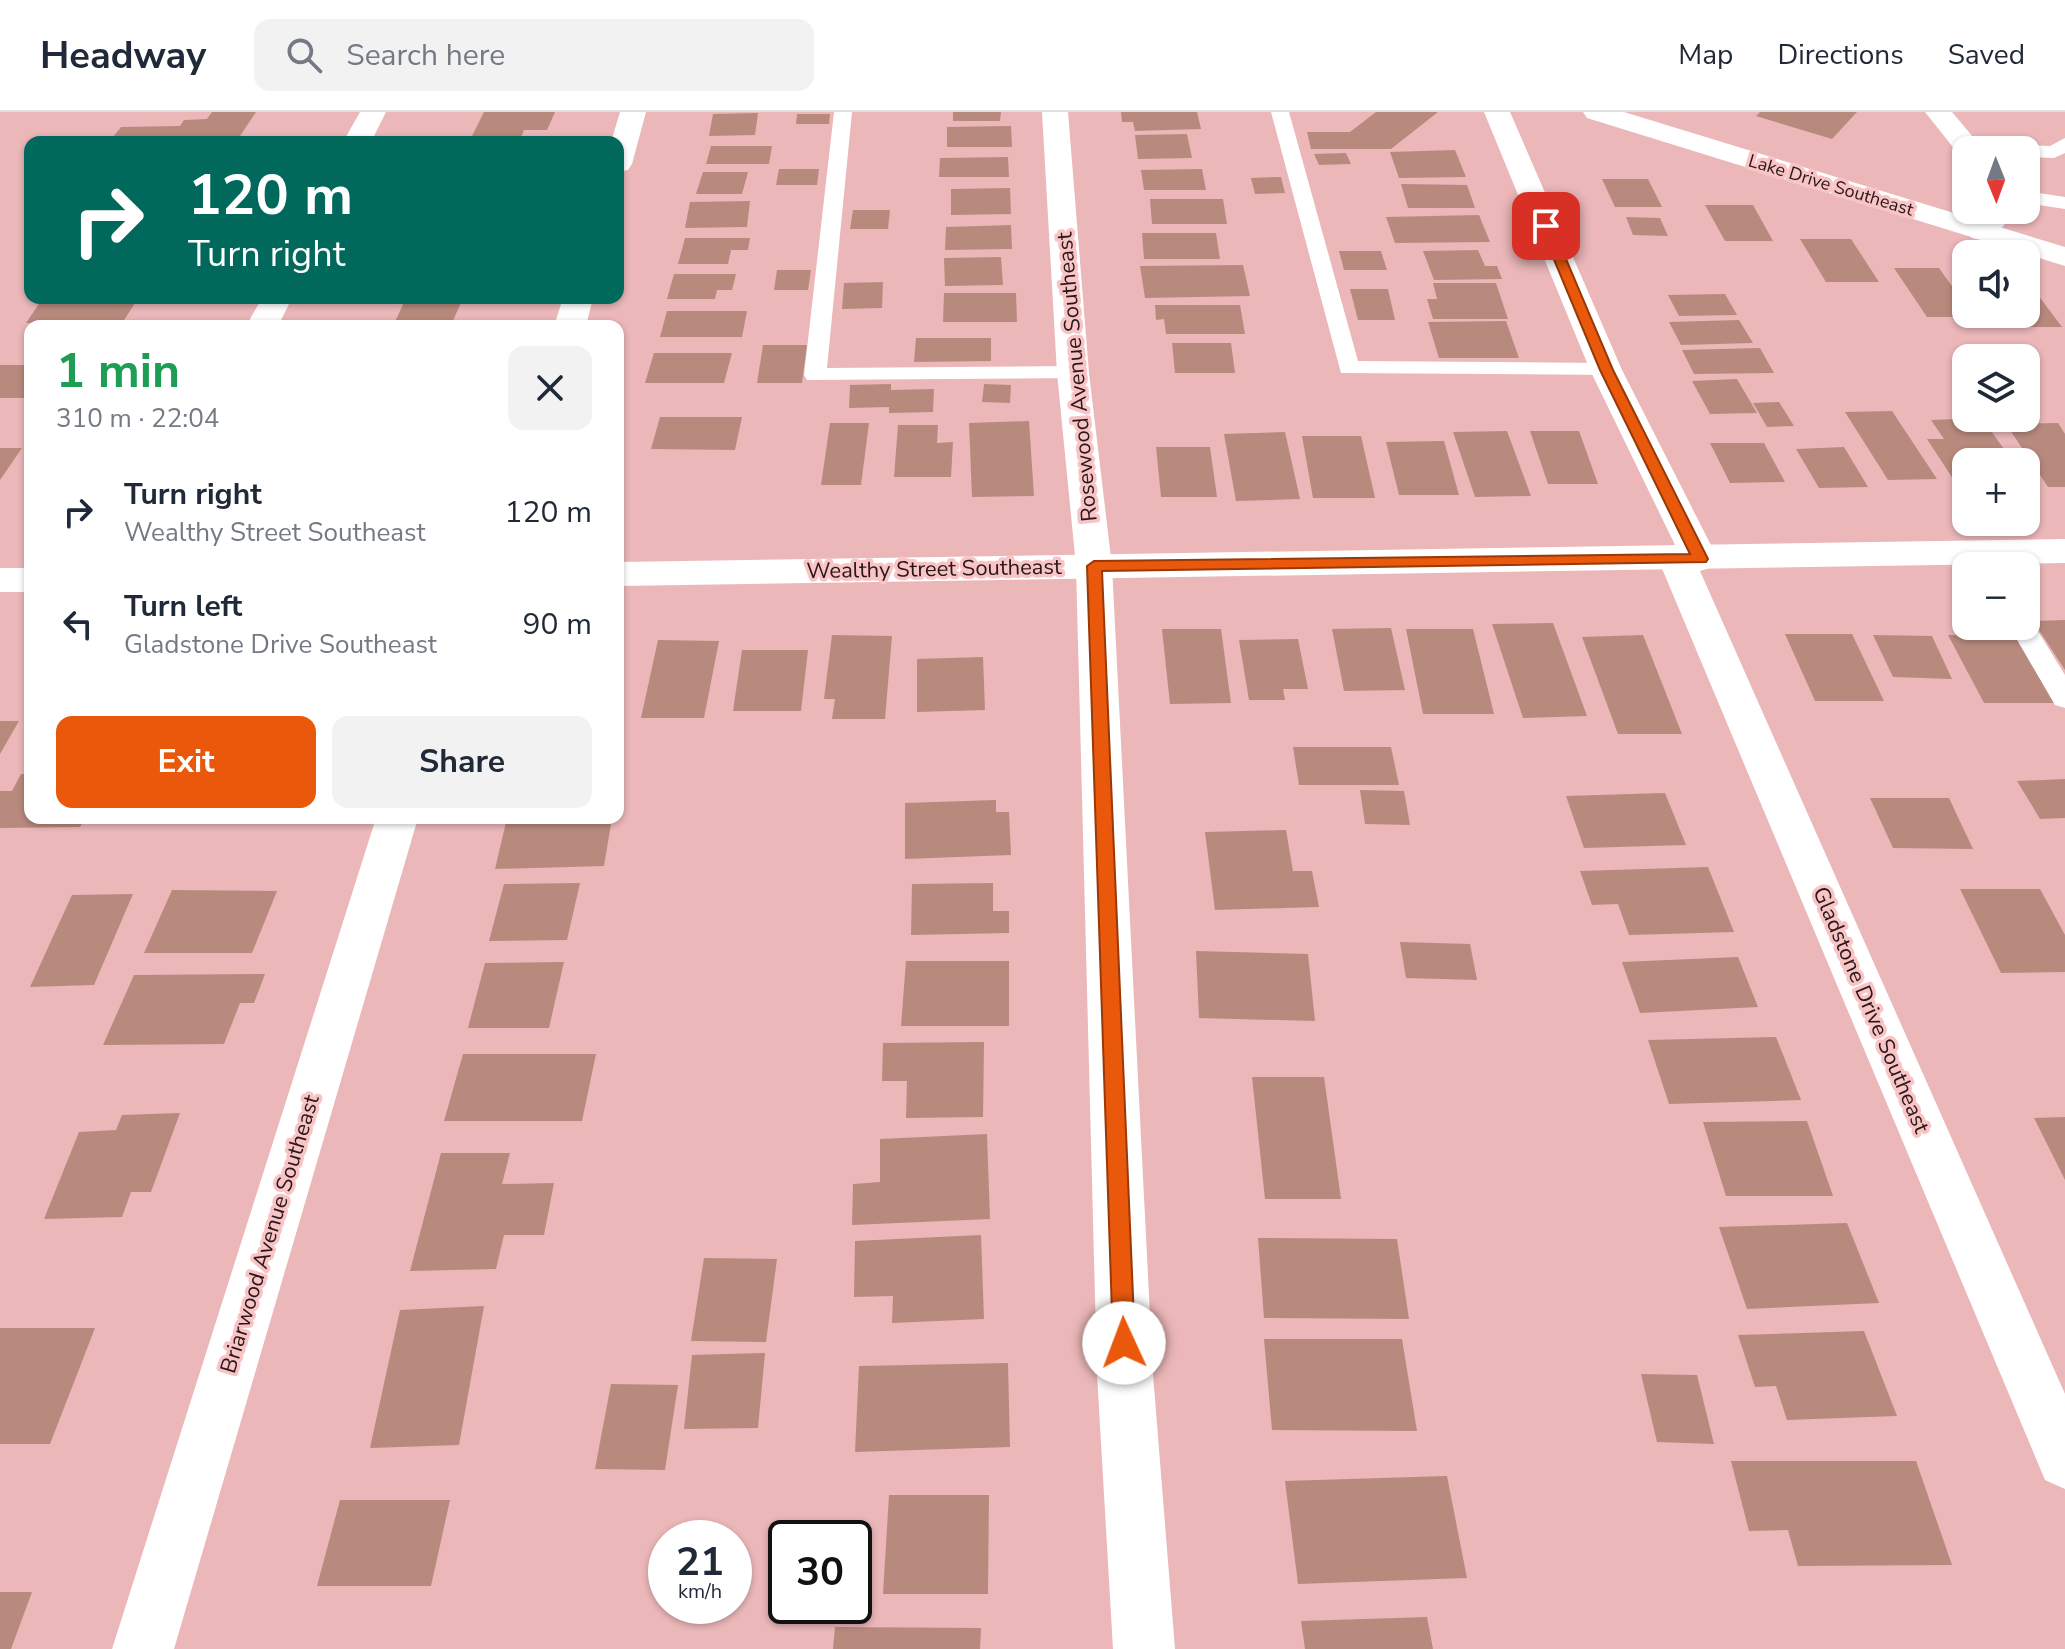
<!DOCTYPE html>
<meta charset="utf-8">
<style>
body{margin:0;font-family:"Nunito Sans",sans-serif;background:#f2f2f3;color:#1f2937;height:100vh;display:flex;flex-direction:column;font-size:30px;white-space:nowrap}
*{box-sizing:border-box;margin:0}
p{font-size:26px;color:#747a83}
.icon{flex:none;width:44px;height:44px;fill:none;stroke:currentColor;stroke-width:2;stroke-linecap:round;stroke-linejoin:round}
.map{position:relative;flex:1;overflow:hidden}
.details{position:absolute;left:24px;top:208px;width:600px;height:504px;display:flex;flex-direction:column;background:#fff;border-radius:16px;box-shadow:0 2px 6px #0004}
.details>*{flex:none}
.banner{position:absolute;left:24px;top:24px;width:600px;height:168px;border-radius:16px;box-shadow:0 2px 6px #0004;background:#00695c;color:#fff;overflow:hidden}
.needle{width:52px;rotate:179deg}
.buttons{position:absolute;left:1952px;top:24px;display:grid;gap:16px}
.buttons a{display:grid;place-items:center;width:88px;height:88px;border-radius:16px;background:#fff;box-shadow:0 2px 6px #0004;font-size:40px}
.speed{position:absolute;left:648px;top:1408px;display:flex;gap:16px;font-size:40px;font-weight:700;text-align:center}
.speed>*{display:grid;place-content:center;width:104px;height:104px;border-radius:50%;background:#fff;box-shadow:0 2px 6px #0004;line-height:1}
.speed small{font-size:20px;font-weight:400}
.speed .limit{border:4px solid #111;border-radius:12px;background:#fff;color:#111}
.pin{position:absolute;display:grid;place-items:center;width:68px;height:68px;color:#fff;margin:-34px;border-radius:16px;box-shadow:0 4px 12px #0006}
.me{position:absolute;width:88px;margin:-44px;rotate:358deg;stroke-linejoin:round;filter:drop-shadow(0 0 6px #0008)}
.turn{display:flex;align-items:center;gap:28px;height:168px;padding:0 32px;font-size:36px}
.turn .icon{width:104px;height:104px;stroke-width:2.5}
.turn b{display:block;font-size:56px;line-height:68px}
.round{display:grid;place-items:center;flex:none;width:84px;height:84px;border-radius:16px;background:#f2f2f3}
.headline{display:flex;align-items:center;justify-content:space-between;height:136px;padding:0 32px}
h1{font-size:48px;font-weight:700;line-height:60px;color:#1e9e55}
.button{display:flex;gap:16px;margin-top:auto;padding:16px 32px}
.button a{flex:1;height:92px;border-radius:16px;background:#ea580c;color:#fff;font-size:32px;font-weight:700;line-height:92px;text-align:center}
.button a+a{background:#f2f2f3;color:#1f2937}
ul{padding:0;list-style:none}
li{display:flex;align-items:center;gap:24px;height:112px;padding:0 32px}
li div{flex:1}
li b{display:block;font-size:30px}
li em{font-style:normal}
header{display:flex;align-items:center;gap:48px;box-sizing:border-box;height:112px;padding:0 40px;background:#fff;border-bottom:2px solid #e0e1e3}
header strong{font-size:38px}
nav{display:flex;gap:44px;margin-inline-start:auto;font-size:28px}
.search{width:560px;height:72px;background:#f2f2f3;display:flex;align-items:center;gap:20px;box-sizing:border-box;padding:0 28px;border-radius:16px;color:#747a83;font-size:30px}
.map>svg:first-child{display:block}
</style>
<header>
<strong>Headway</strong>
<div class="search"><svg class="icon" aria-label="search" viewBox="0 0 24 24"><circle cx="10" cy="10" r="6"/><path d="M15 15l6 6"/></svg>Search here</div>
<nav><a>Map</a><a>Directions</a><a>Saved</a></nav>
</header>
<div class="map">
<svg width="2065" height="1537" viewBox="0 0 2065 1537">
<rect width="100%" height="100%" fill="#ebb7b9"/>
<g fill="#b88a7d">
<polygon points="212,0 256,0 236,30 109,30 121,15 180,14 184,8 207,7"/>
<polygon points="484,0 555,0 547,18 524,18 519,30 469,30"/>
<polygon points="953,0 1001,0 1000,9 953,9"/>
<polygon points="1121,0 1197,0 1201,17 1135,19 1133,10 1122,10"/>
<polygon points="1376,0 1438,0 1391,37 1311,37 1307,20 1350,20"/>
<polygon points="1760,0 1857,0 1832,27 1756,4"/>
<polygon points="758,1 755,23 709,24 713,2"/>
<polygon points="797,2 830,2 829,12 796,12"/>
<polygon points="1011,14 1012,35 947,35 947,15"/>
<polygon points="1187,22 1192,46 1138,47 1135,23"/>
<polygon points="711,34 772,34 769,52 706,52"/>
<polygon points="1455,38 1466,65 1399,66 1390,40"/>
<polygon points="1346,41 1351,52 1319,53 1314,42"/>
<polygon points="1008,45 1009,65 939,65 940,46"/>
<polygon points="779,57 819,57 817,73 776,73"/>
<polygon points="1202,57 1206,78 1144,78 1141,58"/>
<polygon points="703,60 748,60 742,82 696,82"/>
<polygon points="1281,65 1285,81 1255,82 1251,66"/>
<polygon points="1602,67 1648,67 1662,95 1615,95"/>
<polygon points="1401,72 1467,73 1475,96 1408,96"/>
<polygon points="1010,76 1011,102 951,103 951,77"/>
<polygon points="1150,87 1223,87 1227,112 1152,112"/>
<polygon points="750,89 747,115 685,116 690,90"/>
<polygon points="1705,93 1753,93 1773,129 1725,129"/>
<polygon points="853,98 890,98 888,117 850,117"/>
<polygon points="1479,103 1490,130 1395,131 1386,105"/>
<polygon points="1626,105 1660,106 1668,124 1633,123"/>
<polygon points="1011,113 1012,137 945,138 946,115"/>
<polygon points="1142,121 1216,121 1220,147 1144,147"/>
<polygon points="685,126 750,126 748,138 731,138 728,152 678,152"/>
<polygon points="1800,127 1851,127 1879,170 1826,170"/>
<polygon points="1478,138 1485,154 1497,154 1502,167 1434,168 1423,139"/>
<polygon points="1339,139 1381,139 1387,158 1344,158"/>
<polygon points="1001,145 1003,173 945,174 944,146"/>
<polygon points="1243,153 1250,184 1145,186 1140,154"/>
<polygon points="1894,156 1939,156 1966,194 1966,202 1974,205 1927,205"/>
<polygon points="777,158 811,158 808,178 774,178"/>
<polygon points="674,162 736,162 732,178 717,178 715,187 667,187"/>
<polygon points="883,170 882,196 842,197 844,171"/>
<polygon points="1433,171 1496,171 1508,207 1433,207 1427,187 1437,187"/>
<polygon points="1350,177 1388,177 1395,208 1358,208"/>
<polygon points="2026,178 2035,179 2062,215 1999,215 1990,202 2026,202"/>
<polygon points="944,181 1016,181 1017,210 943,210"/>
<polygon points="1725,182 1737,203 1679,204 1668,183"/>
<polygon points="43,186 138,186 123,210 26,211"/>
<polygon points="406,186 463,186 452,211 394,212"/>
<polygon points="1155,193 1240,193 1245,222 1166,222 1164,207 1156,208"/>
<polygon points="667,199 747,199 742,225 660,225"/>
<polygon points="1739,208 1753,231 1681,233 1669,210"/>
<polygon points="1506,209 1519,246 1439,246 1428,210"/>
<polygon points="916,226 991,226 991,249 914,250"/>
<polygon points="1172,231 1231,231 1235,261 1175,261"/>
<polygon points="763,233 807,233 802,271 757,271"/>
<polygon points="1760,236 1774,261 1694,262 1682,238"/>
<polygon points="1972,238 2012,238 2017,246 1977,246"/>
<polygon points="654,241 732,241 724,271 645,271"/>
<rect x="0" y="253" width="30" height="33"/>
<polygon points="1737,267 1757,301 1710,302 1692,269"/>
<polygon points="891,272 891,278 934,277 933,300 889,301 889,295 849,296 850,273"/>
<polygon points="984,272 1011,273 1010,291 982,290"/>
<polygon points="1779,290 1794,314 1767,315 1753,291"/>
<polygon points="1892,299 1937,367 1888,368 1845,300"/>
<polygon points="660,305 742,305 735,338 651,337"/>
<polygon points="1982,306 2013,350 1966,350 1966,376 1959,376 1927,327 1944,327 1931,308"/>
<polygon points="1029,309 1034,384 972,385 969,311"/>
<polygon points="830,311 869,311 861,373 821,373"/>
<polygon points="2058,311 2065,322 2065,375 2048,375 2006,312"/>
<polygon points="898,313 938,313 937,331 953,330 951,365 894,365"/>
<polygon points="1507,319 1531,384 1475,385 1453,320"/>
<polygon points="1530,319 1579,319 1598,372 1548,372"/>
<polygon points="1285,320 1300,387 1236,389 1224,322"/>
<polygon points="1302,324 1361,324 1375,386 1313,386"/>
<polygon points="1444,329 1459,383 1399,383 1386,330"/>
<polygon points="1710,331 1764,331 1785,370 1730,371"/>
<polygon points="1156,335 1210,335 1217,385 1161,385"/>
<polygon points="1844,335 1868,375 1819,376 1796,337"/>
<polygon points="0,336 22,336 0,368"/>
<polygon points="2065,508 2065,558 2033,509"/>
<polygon points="1553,511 1587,604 1523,606 1492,512"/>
<polygon points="1391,516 1405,578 1344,579 1332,517"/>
<polygon points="1162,517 1221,517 1231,591 1170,592"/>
<polygon points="1406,517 1473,517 1494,602 1423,602"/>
<polygon points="1785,522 1852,522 1884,589 1815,589"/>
<polygon points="832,523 892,524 885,607 832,607 835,587 824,587"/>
<polygon points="1643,523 1682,622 1618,622 1582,525"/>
<polygon points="1873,523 1932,524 1952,567 1893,565"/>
<polygon points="1948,523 2016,523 2055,591 1984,591"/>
<polygon points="1298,527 1308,577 1283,577 1285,588 1249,588 1239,528"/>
<polygon points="658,528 719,529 704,606 641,606"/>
<polygon points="742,538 808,538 801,599 733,599"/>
<polygon points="983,545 985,598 917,600 917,547"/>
<polygon points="0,609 19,609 0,642"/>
<polygon points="1293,635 1391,635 1399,673 1299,673"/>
<polygon points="21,662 30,662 30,706 85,706 80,715 0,716 0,679 12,679"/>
<polygon points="2065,667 2065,706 2040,707 2017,669"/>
<polygon points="1360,678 1404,679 1410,713 1365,712"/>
<polygon points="1665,681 1686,733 1584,736 1566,684"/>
<polygon points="1870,686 1949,686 1973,737 1893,736"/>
<polygon points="996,688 996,700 1009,700 1011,743 905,747 905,691"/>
<polygon points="507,706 612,706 604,754 495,757"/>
<polygon points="1286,718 1293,759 1312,759 1319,795 1215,798 1205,720"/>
<polygon points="1708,755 1734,820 1629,823 1618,792 1592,793 1580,759"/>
<polygon points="580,771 567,828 489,829 504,772"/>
<polygon points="993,771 993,799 1009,799 1009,821 911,823 912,772"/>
<polygon points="1960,777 2040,777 2065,823 2065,860 2001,861"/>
<polygon points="172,778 277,779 252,841 144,841"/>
<polygon points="133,782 94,873 30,875 72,783"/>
<polygon points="1400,830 1470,832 1477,868 1406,866"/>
<polygon points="1196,839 1308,842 1315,909 1199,906"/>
<polygon points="1738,845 1758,895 1640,901 1622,850"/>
<polygon points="906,849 1009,849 1009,914 901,914"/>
<polygon points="564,850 549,916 468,916 485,851"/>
<polygon points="265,862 254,891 240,891 224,932 103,933 134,863"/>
<polygon points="1776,925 1801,988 1669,992 1648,928"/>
<polygon points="984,930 983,1005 906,1006 907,969 882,969 883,931"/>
<polygon points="463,942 596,942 582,1009 444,1009"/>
<polygon points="1252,965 1324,965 1341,1087 1265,1087"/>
<polygon points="180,1001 151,1080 131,1080 122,1105 44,1107 79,1020 116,1018 122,1003"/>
<polygon points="2065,1005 2065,1068 2034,1006"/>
<polygon points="1807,1009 1833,1084 1726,1084 1703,1010"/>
<polygon points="987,1022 990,1107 852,1113 853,1072 880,1070 880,1027"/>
<polygon points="441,1041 510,1041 502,1072 554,1071 544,1123 504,1123 496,1157 410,1159"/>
<polygon points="1847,1111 1879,1191 1747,1197 1719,1115"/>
<polygon points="981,1123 984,1207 892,1211 893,1184 854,1185 855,1129"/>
<polygon points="1258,1126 1397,1127 1409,1207 1264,1206"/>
<polygon points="704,1146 777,1147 766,1230 691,1229"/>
<polygon points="484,1194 459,1333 370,1336 400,1198"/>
<polygon points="0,1216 95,1216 50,1332 0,1332"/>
<polygon points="1864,1219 1897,1304 1787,1308 1776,1274 1755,1275 1738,1223"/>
<polygon points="1264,1227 1402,1227 1417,1319 1272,1318"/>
<polygon points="765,1241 758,1316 684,1317 692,1243"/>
<polygon points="1008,1251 1010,1335 855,1340 859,1254"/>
<polygon points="1641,1262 1697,1263 1714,1332 1657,1330"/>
<polygon points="611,1272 678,1273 665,1358 595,1357"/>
<polygon points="1731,1349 1916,1349 1952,1453 1798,1454 1788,1418 1749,1419"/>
<polygon points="1447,1364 1467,1466 1298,1472 1285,1369"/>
<polygon points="889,1383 989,1383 988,1482 883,1482"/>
<polygon points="340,1388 450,1388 431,1474 317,1474"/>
<polygon points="0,1480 32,1480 11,1537 0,1537"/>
<polygon points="1427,1505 1433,1537 1305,1537 1301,1509"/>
<polygon points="835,1515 981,1516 980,1537 833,1537"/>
</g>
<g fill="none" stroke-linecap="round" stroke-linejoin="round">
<g fill="#fff" fill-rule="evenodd">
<polygon points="834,0 852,0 827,256 1073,254 1081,256 1084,261 1081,266 807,268 804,263"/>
<polygon points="1271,0 1289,0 1358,249 1606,251 1614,253 1617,258 1614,263 1341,261"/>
<polygon points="2065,26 2065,41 2054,46 2026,45 2026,38 2017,38 2026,33 2050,34"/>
<polygon points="1969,31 2001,32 2010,38 1966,38 1966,42 1962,41 1960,37"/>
<polygon points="2026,79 2065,85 2065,97 2026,91"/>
<polygon points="2026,506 2031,508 2065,563 2065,596 2055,593 2009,514 2026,514"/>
</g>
<g fill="#fff" fill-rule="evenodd">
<polygon points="360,0 386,0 371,30 343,30"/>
<polygon points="620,0 646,0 632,52 628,58 618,60 618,30 611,30"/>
<polygon points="1042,0 1068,0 1089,261 1112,454 1153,1262 1175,1537 1113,1537 1097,1262 1076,454 1057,261"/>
<polygon points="1484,0 1510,0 1622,258 1718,447 1713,455 1700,459 2065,1282 2065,1377 2045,1368 1658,447 1663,439 1676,435 1590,258"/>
<polygon points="1925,0 1952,0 1984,38 1966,38 1966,45 1960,44"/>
<path d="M1985,98h29c-11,17 -20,34 -42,28l-5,-6z"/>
<polygon points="262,186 292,186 278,214 246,214"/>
<polygon points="563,186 593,186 586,214 554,214"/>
<polygon points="376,706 418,706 174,1537 112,1537"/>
</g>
<g fill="#fff" fill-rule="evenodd">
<polygon points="1583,0 1624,0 2065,135 2065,154 1587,6"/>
<polygon points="2065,427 2065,451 618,474 618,450"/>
<rect x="0" y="456" width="30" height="24"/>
</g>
</g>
<polygon fill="#ea580c" stroke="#983908" stroke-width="2" points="1546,111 1552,114 1613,258 1708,447 1706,450 1102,459 1135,1231 1132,1239 1124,1242 1116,1239 1113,1231 1087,454 1094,449 1690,442 1600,258 1540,114"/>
<g text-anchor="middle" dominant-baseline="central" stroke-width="7" stroke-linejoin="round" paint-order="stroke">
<g font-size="18" fill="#2a1819" stroke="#f9c4c6">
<text transform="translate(1831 73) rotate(17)">Lake Drive Southeast</text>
</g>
<g font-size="22" fill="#2a1819" stroke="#f9c4c6">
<text transform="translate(1077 265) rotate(-95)">Rosewood Avenue Southeast</text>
<text transform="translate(934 457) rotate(-1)">Wealthy Street Southeast</text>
<text transform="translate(1871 898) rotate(67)">Gladstone Drive Southeast</text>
<text transform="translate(270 1122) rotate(-73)">Briarwood Avenue Southeast</text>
</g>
</g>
</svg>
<div class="buttons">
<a><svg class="needle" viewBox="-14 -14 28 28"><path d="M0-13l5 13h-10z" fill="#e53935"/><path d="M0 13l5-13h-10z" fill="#747a83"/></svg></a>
<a><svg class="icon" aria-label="sound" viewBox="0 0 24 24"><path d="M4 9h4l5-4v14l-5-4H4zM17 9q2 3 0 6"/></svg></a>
<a><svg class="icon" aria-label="layers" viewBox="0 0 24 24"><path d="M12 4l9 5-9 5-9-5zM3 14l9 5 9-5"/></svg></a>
<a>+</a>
<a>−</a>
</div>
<div class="speed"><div>21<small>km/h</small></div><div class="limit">30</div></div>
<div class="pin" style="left:1546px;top:114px;background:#d93025"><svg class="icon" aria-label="arrive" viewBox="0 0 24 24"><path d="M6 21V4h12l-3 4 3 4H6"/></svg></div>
<svg class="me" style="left:1124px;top:1231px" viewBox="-20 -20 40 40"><circle r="19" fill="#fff"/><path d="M0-13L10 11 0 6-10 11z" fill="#ea580c"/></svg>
<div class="banner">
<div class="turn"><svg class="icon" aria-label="right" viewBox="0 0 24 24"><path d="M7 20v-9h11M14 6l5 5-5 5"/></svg><div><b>120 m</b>Turn right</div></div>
</div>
<section class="details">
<div class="headline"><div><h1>1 min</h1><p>310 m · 22:04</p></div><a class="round"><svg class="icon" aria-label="close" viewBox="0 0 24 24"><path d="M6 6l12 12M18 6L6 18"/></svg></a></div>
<ul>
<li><svg class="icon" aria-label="right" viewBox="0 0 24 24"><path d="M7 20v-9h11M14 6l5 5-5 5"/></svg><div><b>Turn right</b><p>Wealthy Street Southeast</p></div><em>120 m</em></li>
<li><svg class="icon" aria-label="left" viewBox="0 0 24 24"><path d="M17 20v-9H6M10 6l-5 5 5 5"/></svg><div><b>Turn left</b><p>Gladstone Drive Southeast</p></div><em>90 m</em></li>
</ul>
<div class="button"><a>Exit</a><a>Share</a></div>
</section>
</div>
